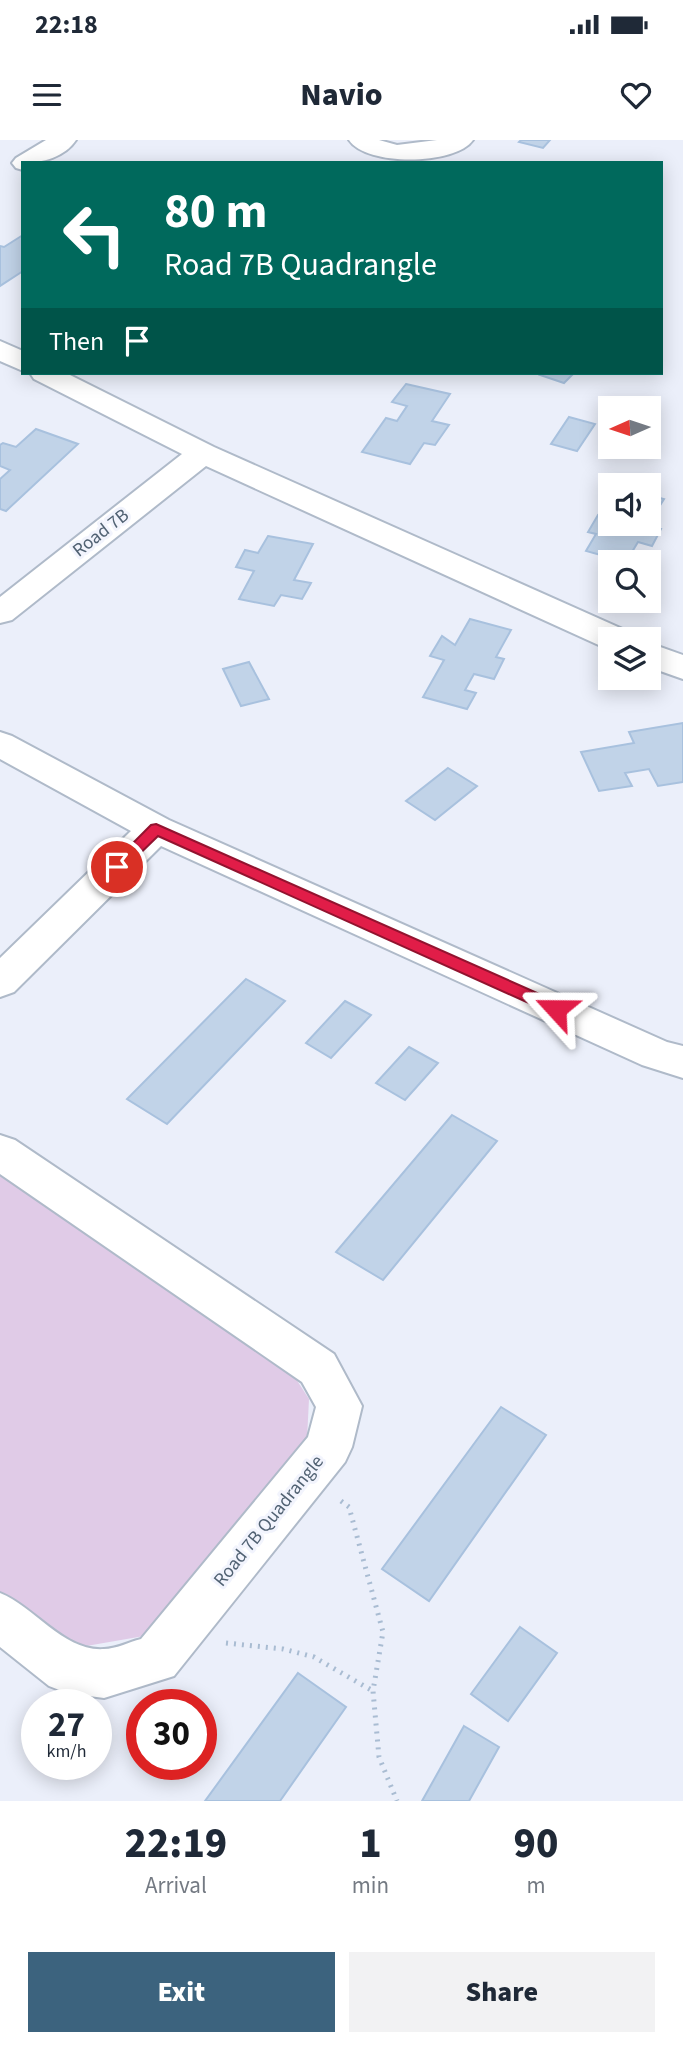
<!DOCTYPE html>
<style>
body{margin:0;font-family:"Source Sans 3",sans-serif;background:#f2f2f3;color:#1f2937;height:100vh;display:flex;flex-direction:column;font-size:26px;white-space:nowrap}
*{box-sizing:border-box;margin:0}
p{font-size:23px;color:#747a83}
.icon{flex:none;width:38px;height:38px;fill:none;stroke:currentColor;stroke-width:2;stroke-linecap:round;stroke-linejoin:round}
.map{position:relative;height:1661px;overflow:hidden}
.sheet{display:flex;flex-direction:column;background:#fff;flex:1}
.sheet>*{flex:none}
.hud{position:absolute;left:21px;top:21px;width:642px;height:214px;border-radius:0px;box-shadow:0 4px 18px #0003;background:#00695c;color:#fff;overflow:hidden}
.needle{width:46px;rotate:267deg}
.buttons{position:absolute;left:598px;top:256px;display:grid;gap:14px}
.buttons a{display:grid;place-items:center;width:63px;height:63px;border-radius:0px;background:#fff;box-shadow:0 4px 18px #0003;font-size:35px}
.speed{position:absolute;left:21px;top:1549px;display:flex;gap:14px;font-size:35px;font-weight:700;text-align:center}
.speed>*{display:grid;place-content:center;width:91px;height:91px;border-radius:50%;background:#fff;box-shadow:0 4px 18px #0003;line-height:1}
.speed small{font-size:18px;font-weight:400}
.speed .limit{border:10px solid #d22;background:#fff;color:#111}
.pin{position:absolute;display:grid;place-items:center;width:60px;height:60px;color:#fff;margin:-30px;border:4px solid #fff;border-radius:50%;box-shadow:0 2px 7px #0007}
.me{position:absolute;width:77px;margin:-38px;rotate:294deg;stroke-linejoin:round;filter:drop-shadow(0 0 5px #0008)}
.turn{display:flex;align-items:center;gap:24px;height:147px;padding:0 28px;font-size:32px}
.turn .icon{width:91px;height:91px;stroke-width:2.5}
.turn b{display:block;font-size:49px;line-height:60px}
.then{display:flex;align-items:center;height:66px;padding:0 28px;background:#0003;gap:14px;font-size:26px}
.eta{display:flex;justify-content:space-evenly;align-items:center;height:119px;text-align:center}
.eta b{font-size:42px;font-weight:800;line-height:49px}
.button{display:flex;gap:14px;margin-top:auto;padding:14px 28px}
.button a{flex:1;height:80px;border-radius:0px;background:#3c637e;color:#fff;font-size:28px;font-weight:800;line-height:80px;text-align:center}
.button a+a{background:#f2f2f3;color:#1f2937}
.status{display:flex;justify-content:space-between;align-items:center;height:49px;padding:0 35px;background:#fff;direction:ltr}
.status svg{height:19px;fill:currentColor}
header{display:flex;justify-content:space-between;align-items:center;height:91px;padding:0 28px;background:#fff;font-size:32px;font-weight:800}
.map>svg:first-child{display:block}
</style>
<div class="status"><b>22:18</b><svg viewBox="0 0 49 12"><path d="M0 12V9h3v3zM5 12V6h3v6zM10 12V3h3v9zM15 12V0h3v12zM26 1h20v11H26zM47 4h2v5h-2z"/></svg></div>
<header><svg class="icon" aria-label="menu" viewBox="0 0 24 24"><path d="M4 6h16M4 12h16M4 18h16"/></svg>Navio<svg class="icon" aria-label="heart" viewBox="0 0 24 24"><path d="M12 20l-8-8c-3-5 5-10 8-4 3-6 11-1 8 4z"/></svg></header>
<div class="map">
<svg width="683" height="1661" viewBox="0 0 683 1661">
<rect width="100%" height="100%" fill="#ebeffa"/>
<polygon fill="#e0cbe7" points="0,1033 283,1219 309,1259 307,1299 144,1496 69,1509 0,1459"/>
<g fill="#c1d3e8" stroke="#a8c1de" stroke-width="2">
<polygon points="521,0 550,0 543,8 519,2"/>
<polygon points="23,95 23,131 0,146 0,106 4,107"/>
<polygon points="543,233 574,233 564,243 540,235"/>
<polygon points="406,244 450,254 432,281 449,285 435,305 424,303 410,324 362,312 386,278 397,281 407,266 392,262"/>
<polygon points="569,277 595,284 577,311 551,304"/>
<polygon points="36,289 78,304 6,371 0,369 0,339 10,330 0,326 0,305 3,303 16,307"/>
<polygon points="649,355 664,359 649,383"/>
<polygon points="611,370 611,383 649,383 648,386 661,389 652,406 638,402 626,422 586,411 596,394 588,392 598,375 606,378"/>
<polygon points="268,396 313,404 294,440 311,443 302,459 281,455 274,466 239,459 254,431 236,427 245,410 258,413"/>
<polygon points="470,479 511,490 496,517 504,519 494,539 474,534 465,550 476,553 467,569 423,557 444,520 430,516 442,496 455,505"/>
<polygon points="249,522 269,559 241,566 223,529"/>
<polygon points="683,583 683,642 658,646 649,629 625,633 632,646 599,651 581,612 634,603 629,592"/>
<polygon points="448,628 477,646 435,680 406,661"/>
<polygon points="246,839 285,861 167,984 127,959"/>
<polygon points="345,861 371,875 331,918 306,903"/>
<polygon points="409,907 438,923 405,960 376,943"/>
<polygon points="452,975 497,1001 383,1140 336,1112"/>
<polygon points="501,1267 546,1295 429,1461 382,1429"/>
<polygon points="520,1487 557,1513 508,1581 471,1554"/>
<polygon points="298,1533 346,1567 280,1661 205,1661"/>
<polygon points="464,1586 499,1607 469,1661 422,1661"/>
</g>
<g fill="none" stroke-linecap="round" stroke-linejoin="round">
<defs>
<g id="street">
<path d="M46,0h30c-11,17 -34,23 -53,23v7l-7,-2 -4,-5 4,-5z"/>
<path d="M349,0h30l18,5 40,-5h36c-17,25 -106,27 -124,0z"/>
<polygon points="0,201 23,211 23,231 0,221"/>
<polygon points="30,233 66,233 214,307 627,491 631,499 611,499 611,509 603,507 206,326 12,480 0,483 0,457 182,314 34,239"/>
<polygon points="649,503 683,515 683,539 649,527"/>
<polygon points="0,592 12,596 169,680 667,902 683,906 683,938 642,925 161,706 14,852 0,857 0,818 131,691 0,619"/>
<path d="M0,995l15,5 319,214 28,52 -10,41 -7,15 -171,214 -70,22 -37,-5 -18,-7 -49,-39v-54c35,14 64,59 104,56 12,0 25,-7 37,-10l167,-202 8,-30 -14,-25 -302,-208z"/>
</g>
</defs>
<use href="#street" stroke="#afbac9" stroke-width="4"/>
<g stroke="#a9bcd2" stroke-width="5" stroke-dasharray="2 6" stroke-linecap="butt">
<polyline points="341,1361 349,1367 383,1492 373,1551 379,1617 397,1661"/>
<polyline points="226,1503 283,1509 314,1517 373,1551"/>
</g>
<use href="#street" fill="#fff" fill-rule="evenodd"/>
</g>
<polygon fill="#e11d48" stroke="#92132f" stroke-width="2" points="156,684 562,864 564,869 556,875 551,873 158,696 122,731 112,731 109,727 151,685"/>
<g text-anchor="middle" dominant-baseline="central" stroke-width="6" stroke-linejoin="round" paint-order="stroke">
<g font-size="19" fill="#516273" stroke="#f2f4fd">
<text transform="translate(101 393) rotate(-38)">Road 7B</text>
<text transform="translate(269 1381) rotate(-51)">Road 7B Quadrangle</text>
</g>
</g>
</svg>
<div class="buttons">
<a><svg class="needle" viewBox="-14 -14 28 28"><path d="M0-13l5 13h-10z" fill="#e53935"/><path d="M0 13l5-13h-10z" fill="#747a83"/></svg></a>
<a><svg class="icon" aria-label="sound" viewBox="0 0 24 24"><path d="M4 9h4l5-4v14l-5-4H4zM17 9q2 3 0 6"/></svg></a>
<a><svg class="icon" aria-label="search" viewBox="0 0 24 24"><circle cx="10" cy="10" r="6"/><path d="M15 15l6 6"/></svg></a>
<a><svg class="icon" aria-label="layers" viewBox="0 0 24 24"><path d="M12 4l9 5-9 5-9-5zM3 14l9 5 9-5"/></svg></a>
</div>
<div class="speed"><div>27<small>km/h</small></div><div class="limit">30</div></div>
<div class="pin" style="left:117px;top:727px;background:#d93025"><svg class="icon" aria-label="arrive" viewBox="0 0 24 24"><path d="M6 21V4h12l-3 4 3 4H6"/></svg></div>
<svg class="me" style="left:556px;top:869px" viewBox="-20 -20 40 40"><path d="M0-17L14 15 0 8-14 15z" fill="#e11d48" stroke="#fff" stroke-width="4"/></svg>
<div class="hud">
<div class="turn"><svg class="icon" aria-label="left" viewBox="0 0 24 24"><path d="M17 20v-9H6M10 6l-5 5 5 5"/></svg><div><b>80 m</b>Road 7B Quadrangle</div></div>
<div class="then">Then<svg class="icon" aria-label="arrive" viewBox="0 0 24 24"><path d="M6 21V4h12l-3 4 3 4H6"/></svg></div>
</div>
</div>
<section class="sheet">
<div class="eta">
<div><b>22:19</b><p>Arrival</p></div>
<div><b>1</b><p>min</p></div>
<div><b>90</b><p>m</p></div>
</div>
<div class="button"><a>Exit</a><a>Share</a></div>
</section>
